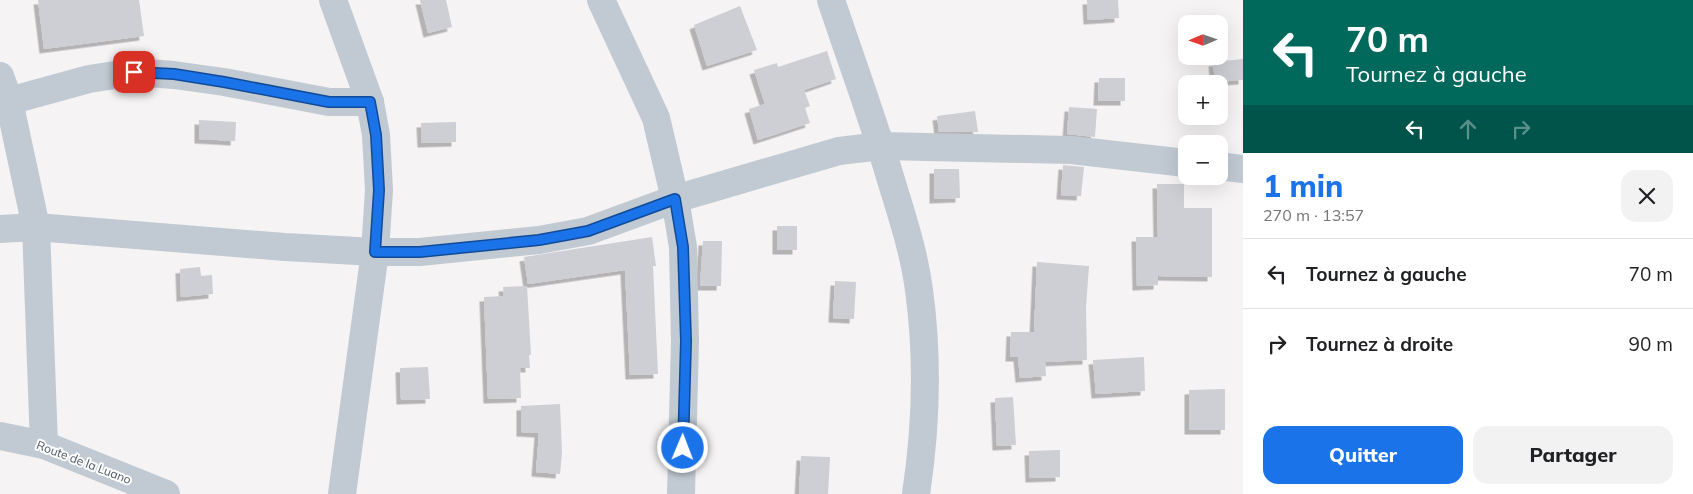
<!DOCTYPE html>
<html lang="fr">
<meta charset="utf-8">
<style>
body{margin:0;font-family:Mulish,sans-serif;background:#f2f2f2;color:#202124;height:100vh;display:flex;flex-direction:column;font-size:19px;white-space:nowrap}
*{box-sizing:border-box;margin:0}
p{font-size:16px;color:#757577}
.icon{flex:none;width:28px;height:28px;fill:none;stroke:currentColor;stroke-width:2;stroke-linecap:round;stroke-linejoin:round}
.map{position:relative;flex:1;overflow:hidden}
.sheet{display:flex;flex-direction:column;background:#fff;width:450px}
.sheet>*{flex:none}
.top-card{background:#00695c;color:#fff;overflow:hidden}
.needle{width:32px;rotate:268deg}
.tools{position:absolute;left:1178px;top:15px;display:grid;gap:10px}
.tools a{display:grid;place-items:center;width:50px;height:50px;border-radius:10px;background:#fff;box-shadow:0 5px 20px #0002;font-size:25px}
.pin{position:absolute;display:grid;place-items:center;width:42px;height:42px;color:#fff;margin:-21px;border-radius:10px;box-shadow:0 2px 8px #0006}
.me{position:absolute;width:55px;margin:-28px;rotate:1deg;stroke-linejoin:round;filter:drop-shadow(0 0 4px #0008)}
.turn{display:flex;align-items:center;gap:18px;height:105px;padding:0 20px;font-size:22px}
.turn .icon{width:65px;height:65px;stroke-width:2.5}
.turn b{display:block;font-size:35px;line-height:42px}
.lanes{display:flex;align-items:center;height:48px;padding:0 20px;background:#0003;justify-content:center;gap:25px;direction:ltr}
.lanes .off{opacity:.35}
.round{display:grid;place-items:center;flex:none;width:52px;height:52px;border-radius:15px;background:#f2f2f2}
.headline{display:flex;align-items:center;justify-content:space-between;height:85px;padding:0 20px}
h1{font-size:30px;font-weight:800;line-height:38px;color:#1a73e8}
.button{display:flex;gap:10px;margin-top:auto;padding:10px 20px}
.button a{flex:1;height:58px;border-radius:15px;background:#1a73e8;color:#fff;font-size:20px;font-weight:800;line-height:58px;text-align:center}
.button a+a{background:#f2f2f2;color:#202124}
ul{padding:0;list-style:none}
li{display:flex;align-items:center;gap:15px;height:70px;padding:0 20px;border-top:1px solid #e0e0e0}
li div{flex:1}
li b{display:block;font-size:19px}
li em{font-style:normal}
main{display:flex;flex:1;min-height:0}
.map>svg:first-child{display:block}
</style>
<main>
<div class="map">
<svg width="1243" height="494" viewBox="0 0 1243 494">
<defs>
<filter id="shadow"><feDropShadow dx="-4.5" dy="4.5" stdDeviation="0" flood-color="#0004"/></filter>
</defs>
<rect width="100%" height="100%" fill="#f5f3f3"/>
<g fill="#cdcfd5" filter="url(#shadow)">
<polygon points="38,0 139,0 144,36 44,49"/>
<polygon points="420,0 446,0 452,27 428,33"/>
<polygon points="1087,0 1118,0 1119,18 1088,20"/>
<polygon points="740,6 757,50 707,66 694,25"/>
<polygon points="827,51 836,79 804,90 810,106 805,108 810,123 758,140 749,109 765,104 754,70 777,63 778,67"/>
<polygon points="1243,59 1243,80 1215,82 1213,62"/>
<polygon points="1099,78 1125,78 1125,101 1098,101"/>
<polygon points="1069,107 1097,109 1095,137 1067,134"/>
<polygon points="975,111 978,132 939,132 937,116"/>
<polygon points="199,120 236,122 235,141 199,139"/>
<polygon points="456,122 456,142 422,143 421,123"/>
<polygon points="1063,165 1084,167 1081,196 1061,195"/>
<polygon points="934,169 959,169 960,198 934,199"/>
<polygon points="1157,184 1184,184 1184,208 1212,208 1212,277 1158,276 1158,285 1137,286 1136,237 1158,237"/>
<rect x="777" y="226" width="20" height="24"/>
<polygon points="652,237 656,266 653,266 658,374 630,375 625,270 528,284 524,257"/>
<polygon points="703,241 722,241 721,286 700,286"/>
<polygon points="1037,262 1089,266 1086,307 1087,360 1045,362 1046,376 1020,378 1018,357 1010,357 1011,332 1034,332"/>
<polygon points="200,267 201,276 212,275 213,294 181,297 180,269"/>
<polygon points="835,281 856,282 854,319 833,318"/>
<polygon points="527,286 531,355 529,355 530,368 520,368 521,398 488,399 484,297 504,296 503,287"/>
<polygon points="1144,357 1145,391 1096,394 1093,360"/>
<polygon points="428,367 430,399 401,400 400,368"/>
<polygon points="1225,389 1225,430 1189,430 1189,390"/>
<polygon points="1013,397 1016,445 997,446 995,398"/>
<polygon points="560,404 562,453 560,474 536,472 539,433 521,432 521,406"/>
<polygon points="1060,450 1060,477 1030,478 1029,451"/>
<polygon points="801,456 830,457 828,494 799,494"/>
</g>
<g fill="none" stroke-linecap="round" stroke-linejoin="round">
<g stroke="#c1cad2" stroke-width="28">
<polyline points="333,0 370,102 376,135 379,190 375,252 342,494"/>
<polyline points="601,0 656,118 675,199 683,247 685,341 681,494"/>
<path d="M831,0c20,60 42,119 60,180 11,36 23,72 28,110 9,66 7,138 -3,204"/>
<polyline points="0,76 9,101 36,227 44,445"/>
<polyline points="9,101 89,79 134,72 174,75 224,82 329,102 370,102"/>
<polyline points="1219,166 1243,169"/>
<polyline points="0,229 36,227 285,247 375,252 420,252 539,240 588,231 675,199 839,151 881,146 1071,150 1186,163"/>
<polyline points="0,436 44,445 166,494"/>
</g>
</g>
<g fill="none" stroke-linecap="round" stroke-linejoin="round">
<defs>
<polyline id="route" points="134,72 174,74 224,82 329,102 370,102 376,135 379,190 375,252 420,252 539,240 588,231 675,199 683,247 686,341 683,448"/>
</defs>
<use href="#route" stroke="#114b97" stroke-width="12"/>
<use href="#route" stroke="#1a73e8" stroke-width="9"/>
</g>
<g text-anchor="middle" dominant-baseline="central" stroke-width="4" stroke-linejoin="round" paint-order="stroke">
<g font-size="12" fill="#4a5661" stroke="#fff">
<text transform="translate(84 462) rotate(21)">Route de la Luano</text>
</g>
</g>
</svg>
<div class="tools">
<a><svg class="needle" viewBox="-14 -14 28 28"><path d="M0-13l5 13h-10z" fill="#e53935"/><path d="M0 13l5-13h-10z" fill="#757577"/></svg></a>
<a>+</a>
<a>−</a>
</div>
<div class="pin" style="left:134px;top:72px;background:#d93025"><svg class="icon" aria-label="arrive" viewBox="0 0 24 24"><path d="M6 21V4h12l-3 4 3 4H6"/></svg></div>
<svg class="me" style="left:683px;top:448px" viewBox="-20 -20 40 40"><circle r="17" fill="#1a73e8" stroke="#fff" stroke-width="3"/><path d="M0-11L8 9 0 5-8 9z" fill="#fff"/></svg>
</div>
<section class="sheet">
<div class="top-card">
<div class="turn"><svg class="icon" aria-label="left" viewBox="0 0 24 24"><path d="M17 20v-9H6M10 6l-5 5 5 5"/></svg><div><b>70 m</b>Tournez à gauche</div></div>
<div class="lanes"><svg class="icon" aria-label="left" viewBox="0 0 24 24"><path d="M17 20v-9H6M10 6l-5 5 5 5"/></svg><svg class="icon off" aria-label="ahead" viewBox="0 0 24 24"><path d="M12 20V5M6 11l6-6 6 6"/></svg><svg class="icon off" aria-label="right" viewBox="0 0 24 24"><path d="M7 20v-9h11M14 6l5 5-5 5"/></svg></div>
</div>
<div class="headline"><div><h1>1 min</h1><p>270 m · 13:57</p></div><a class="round"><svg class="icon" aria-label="close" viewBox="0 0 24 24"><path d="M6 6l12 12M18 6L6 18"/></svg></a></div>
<ul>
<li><svg class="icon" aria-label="left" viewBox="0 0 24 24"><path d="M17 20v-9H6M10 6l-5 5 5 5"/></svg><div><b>Tournez à gauche</b></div><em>70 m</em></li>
<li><svg class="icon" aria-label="right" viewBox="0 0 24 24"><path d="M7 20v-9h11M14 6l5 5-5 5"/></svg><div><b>Tournez à droite</b></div><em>90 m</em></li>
</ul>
<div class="button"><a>Quitter</a><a>Partager</a></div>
</section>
</main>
